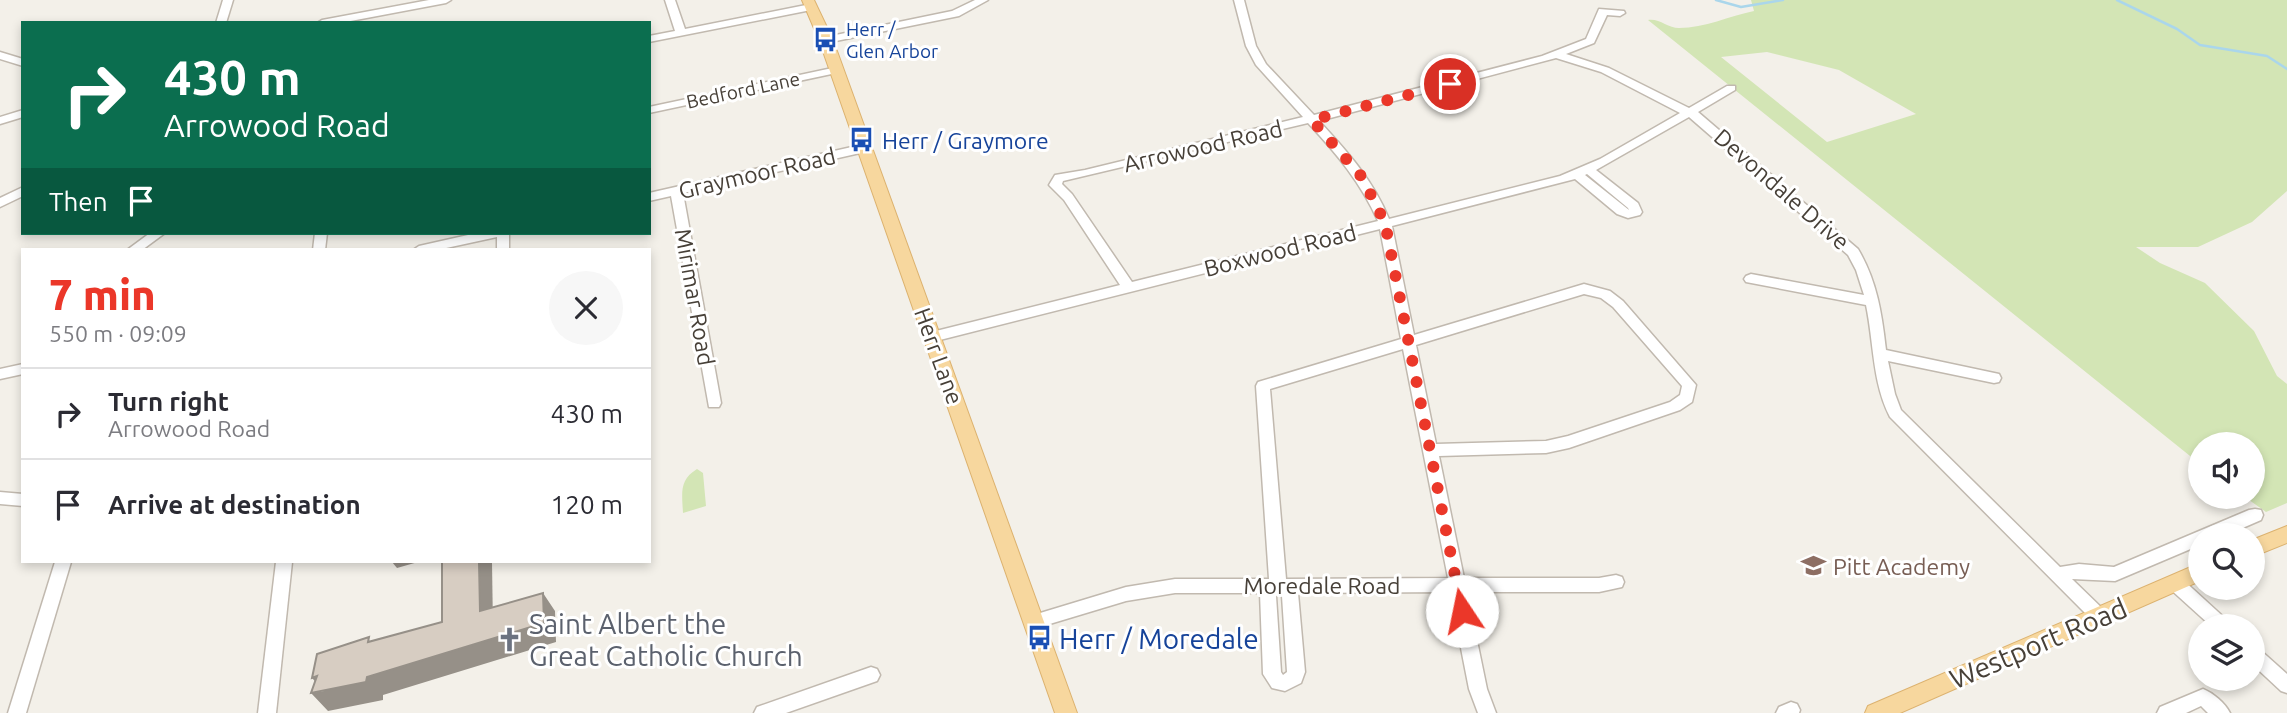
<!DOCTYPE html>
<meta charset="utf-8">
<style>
body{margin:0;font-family:Ubuntu,sans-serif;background:#f7f7f7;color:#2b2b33;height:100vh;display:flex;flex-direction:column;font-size:26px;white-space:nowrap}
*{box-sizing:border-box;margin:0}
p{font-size:23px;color:#7c7c81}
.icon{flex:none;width:38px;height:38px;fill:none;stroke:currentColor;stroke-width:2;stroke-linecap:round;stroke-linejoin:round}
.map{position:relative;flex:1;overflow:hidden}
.sheet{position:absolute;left:21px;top:248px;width:630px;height:315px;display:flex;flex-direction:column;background:#fff;border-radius:0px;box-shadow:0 4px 10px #0003}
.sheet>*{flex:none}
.banner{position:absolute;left:21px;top:21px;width:630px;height:214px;border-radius:0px;box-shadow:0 4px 10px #0003;background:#0b6e4f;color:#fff;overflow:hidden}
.tools{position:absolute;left:2188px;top:432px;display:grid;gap:14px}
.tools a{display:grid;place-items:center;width:77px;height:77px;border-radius:50%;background:#fff;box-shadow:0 4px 10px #0003;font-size:35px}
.pin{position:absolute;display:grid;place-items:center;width:60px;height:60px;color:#fff;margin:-30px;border:4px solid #fff;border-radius:50%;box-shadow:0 2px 7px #0007}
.me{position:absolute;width:77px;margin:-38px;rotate:349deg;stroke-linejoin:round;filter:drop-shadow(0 0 5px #0008)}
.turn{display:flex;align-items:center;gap:24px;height:147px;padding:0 28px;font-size:32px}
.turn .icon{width:91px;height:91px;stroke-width:2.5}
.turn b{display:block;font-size:49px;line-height:60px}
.then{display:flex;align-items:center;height:66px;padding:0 28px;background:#0003;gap:14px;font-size:26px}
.round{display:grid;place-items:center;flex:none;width:74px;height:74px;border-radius:37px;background:#f7f7f7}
.overview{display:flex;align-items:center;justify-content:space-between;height:119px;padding:0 28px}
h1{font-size:42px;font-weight:800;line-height:52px;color:#eb3729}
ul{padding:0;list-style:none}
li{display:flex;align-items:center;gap:21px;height:91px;padding:0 28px;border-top:2px solid #e1e1e2}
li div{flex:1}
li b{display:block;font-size:26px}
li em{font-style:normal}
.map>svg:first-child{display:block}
</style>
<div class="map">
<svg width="2287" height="713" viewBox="0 0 2287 713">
<rect width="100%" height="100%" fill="#f3f0e9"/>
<g fill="#d3e5b5" fill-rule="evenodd">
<path d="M1751,0h536v191l-35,31 -54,25h-62l24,16 45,20 49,48 23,45 10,8v119l-21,9 -21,-15h7v-53h-52v20l-552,-444c11,-2 20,8 31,8 26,0 50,-12 75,-17zM1767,52l72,18 77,44 -89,28 -106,-85z"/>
<path d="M697,469l6,4 3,33 -23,7c-1,-20 -4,-33 14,-44z"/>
</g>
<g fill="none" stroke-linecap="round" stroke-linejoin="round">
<g stroke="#aad6eb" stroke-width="2.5">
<polyline points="1716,0 1741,7 1783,0"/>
<polyline points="2117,0 2177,29 2200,45 2267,56 2287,69"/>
</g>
<defs>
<g id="minor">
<polygon points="223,0 233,0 226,23 216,23"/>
<polygon points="429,0 451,0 446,3 340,23 317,23 322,20"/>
<polygon points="665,0 675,0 685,29 811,4 816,7 811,10 649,42 649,36 675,31"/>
<polygon points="975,0 988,0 959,16 826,43 821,40 826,37 952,11"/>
<path d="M1234,0h10l12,46 10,18 48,51 228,-59 44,-17 13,-30 25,2 1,2 -5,3 -13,-1 -13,28 -28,11 43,14 80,40 38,-22h8v4l-37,22 160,137c19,32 24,65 28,101l113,24 2,4 -2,4 -5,1 -106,-22 7,33 6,16 159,157 19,-3 35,3 135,-57 6,-1 6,1 2,5 -2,5 -37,16h-24v9l-85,36 -43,-2 33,32 2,5 -2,5 -6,2 -6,-2 -203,-204c-18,-35 -16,-74 -24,-112l-120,-23 -2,-3 2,-3 5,-2 113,21 -8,-25 -8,-15 -159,-138 -93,53 42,33 4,9 -2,3 -12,3 -11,-4 -42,-35 -183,47 22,109 170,-51 26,7 13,10 73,84 -4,17 -12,8 -111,38 -23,5 -107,3 25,122h135l17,-3 6,2 2,5 -2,5 -23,5h-132l20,97 9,24h-18l-9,-24 -19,-97 -152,1 7,79 -4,11 -16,8 -13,-3 -9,-14 -3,-81h-85l-49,8 -93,28 -6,-2 -2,-5 2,-5 99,-30 49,-8h94l-13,-193 2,-4 143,-43 -21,-110 -448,113 -7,-5 7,-5 188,-47 -56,-85 -15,-15 6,-10 30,-5 218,-53 -47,-52 -10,-19zM1556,58l45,14 79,41 -80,46 -40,17 -171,43c-16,-39 -42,-68 -70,-98zM1308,123c29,31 53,60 70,98l-246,61 -60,-88 -10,-10 1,-3zM1587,174l41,34 1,2 -44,-35zM1584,294l17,4 12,9 69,79 -2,9 -10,7 -102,34 -22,5 -110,3 -20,-99zM1403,349l45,229 -162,1 -16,-190zM1279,593l3,3 5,76 -4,3 -2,-3 -5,-76z"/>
<polygon points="0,52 23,59 23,66 0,59"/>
<polygon points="837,67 841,68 841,72 649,113 649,107"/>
<polygon points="23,110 23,117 0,124 0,117"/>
<polygon points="865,144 869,145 869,151 683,193 721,403 719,407 709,407 671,196 649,201 649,193"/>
<polygon points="23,187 23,196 0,207 0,198"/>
<polygon points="150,233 165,233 142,250 127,250"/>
<polygon points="315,233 327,233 325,250 313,250"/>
<polygon points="477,233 509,233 509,250 497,250 497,237 437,250 413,250 419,246"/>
<polygon points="23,364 23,374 0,379 0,369"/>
<polygon points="0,492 23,494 23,506 0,504"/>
<polygon points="55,562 71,562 26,713 8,713"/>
<polygon points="276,562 292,562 276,713 258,713"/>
<polygon points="2175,576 2181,578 2228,621 2230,626 2211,626 2169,588 2167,583 2169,578"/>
<polygon points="2252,645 2258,648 2287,674 2287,693 2281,691 2252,664"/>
<polygon points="871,667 877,669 880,675 877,681 786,713 754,713 757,707"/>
<path d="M2203,689c10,4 22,14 27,24h-22l-7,-7 -15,7h-29l3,-6z"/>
<polygon points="1791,702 1797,704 1800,710 1799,713 1776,713 1779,707"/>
</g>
<g id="major">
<polygon points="802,0 814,0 833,40 1077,713 1055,713 819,40"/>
<polygon points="2287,526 2287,543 2252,557 2252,540"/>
<polygon points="2200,563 2200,581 1900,713 1865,713 1868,706"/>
</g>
</defs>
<use href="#minor" stroke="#c1b9af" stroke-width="3"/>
<use href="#major" stroke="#dcb26f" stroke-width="2"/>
<use href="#minor" fill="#fff" fill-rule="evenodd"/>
<use href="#major" fill="#f7d79e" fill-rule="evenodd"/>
</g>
<g fill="#969088">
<polygon points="392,562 418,562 397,568"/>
<polygon points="479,562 492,562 493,629 480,611"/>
<polygon points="543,593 555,611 556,642 383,695 383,700 328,711 311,693 324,691 312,678 317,676 367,677"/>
</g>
<polygon fill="#d7cdc2" stroke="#969088" stroke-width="2" points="442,562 479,562 480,611 543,593 544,623 367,677 366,682 311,693 317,676 312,678 317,654 369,637 368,642 442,622"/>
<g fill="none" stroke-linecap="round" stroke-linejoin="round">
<polyline stroke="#eb3729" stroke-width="12" stroke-dasharray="0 21.6" points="1450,84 1312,120 1362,177 1385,223 1462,611"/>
</g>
<defs>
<symbol id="bus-bare" viewBox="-9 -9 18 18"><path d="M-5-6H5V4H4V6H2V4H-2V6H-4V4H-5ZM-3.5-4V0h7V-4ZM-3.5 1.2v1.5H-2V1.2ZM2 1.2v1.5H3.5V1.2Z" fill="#1a4fb4" stroke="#fff" stroke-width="2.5" paint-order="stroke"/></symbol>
<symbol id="school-bare" viewBox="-9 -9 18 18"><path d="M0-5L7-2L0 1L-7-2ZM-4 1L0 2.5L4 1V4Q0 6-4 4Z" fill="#8d6e63" stroke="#fff" stroke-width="2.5" paint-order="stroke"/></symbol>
<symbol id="church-bare" viewBox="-9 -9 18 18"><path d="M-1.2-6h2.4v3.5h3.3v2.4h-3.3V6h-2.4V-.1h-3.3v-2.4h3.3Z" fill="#6b7280" stroke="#fff" stroke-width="2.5" paint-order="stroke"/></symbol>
</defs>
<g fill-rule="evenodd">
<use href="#bus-bare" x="808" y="22" width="35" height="35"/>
<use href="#bus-bare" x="844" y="122" width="35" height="35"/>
<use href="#school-bare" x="1796" y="548" width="35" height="35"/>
<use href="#bus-bare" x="1022" y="620" width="35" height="35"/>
<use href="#church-bare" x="492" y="622" width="35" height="35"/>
</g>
<g text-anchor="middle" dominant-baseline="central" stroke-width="6" stroke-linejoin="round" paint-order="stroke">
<g font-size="19" fill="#164399" stroke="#fff" text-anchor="start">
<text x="846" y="29">Herr /<tspan x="846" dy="22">Glen Arbor</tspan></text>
</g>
<g font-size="19" fill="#474038" stroke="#fff">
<text transform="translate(743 90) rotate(-12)">Bedford Lane</text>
</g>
<g font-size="23" fill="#164399" stroke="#fff" text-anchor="start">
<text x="882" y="140">Herr / Graymore</text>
</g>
<g font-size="23" fill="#474038" stroke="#fff">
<text transform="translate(1203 146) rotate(-13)">Arrowood Road</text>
<text transform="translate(757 173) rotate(-13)">Graymoor Road</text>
<text transform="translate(1782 189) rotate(41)">Devondale Drive</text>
<text transform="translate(1280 250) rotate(-14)">Boxwood Road</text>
<text transform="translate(695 297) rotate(80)">Mirimar Road</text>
<text transform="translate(939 356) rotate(70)">Herr Lane</text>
<text x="1322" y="585">Moredale Road</text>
</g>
<g font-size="23" fill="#785e54" stroke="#fff" text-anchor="start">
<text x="1833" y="566">Pitt Academy</text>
</g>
<g font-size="28" fill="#5b616d" stroke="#fff" text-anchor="start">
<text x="529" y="623">Saint Albert the<tspan x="529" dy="32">Great Catholic Church</tspan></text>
</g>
<g font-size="28" fill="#164399" stroke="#fff" text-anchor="start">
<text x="1059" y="638">Herr / Moredale</text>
</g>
<g font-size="28" fill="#474038" stroke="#fff">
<text transform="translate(2038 643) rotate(-23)">Westport Road</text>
</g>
</g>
</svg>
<div class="tools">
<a><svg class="icon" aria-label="sound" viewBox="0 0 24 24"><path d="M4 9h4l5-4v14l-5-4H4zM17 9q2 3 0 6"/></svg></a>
<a><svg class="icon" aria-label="search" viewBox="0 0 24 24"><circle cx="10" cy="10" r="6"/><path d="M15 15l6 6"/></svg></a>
<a><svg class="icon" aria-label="layers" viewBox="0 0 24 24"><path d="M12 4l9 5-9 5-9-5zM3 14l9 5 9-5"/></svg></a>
</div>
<div class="pin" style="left:1450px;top:84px;background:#d93025"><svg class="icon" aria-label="arrive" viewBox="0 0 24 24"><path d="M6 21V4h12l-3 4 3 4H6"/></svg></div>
<svg class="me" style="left:1462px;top:611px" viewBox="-20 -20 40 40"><circle r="19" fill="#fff"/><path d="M0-13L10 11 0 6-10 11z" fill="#eb3729"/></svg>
<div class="banner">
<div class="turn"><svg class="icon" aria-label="right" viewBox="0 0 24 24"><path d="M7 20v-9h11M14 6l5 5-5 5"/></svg><div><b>430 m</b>Arrowood Road</div></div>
<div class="then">Then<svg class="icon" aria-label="arrive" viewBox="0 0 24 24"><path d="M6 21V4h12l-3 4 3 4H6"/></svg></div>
</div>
<section class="sheet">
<div class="overview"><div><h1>7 min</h1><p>550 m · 09:09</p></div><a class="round"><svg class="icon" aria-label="close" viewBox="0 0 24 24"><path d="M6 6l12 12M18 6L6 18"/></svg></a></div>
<ul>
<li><svg class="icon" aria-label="right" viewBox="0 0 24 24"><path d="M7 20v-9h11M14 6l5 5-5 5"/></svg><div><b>Turn right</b><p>Arrowood Road</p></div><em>430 m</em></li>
<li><svg class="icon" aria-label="arrive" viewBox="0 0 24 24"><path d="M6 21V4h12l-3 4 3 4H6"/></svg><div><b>Arrive at destination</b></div><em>120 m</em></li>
</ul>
</section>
</div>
